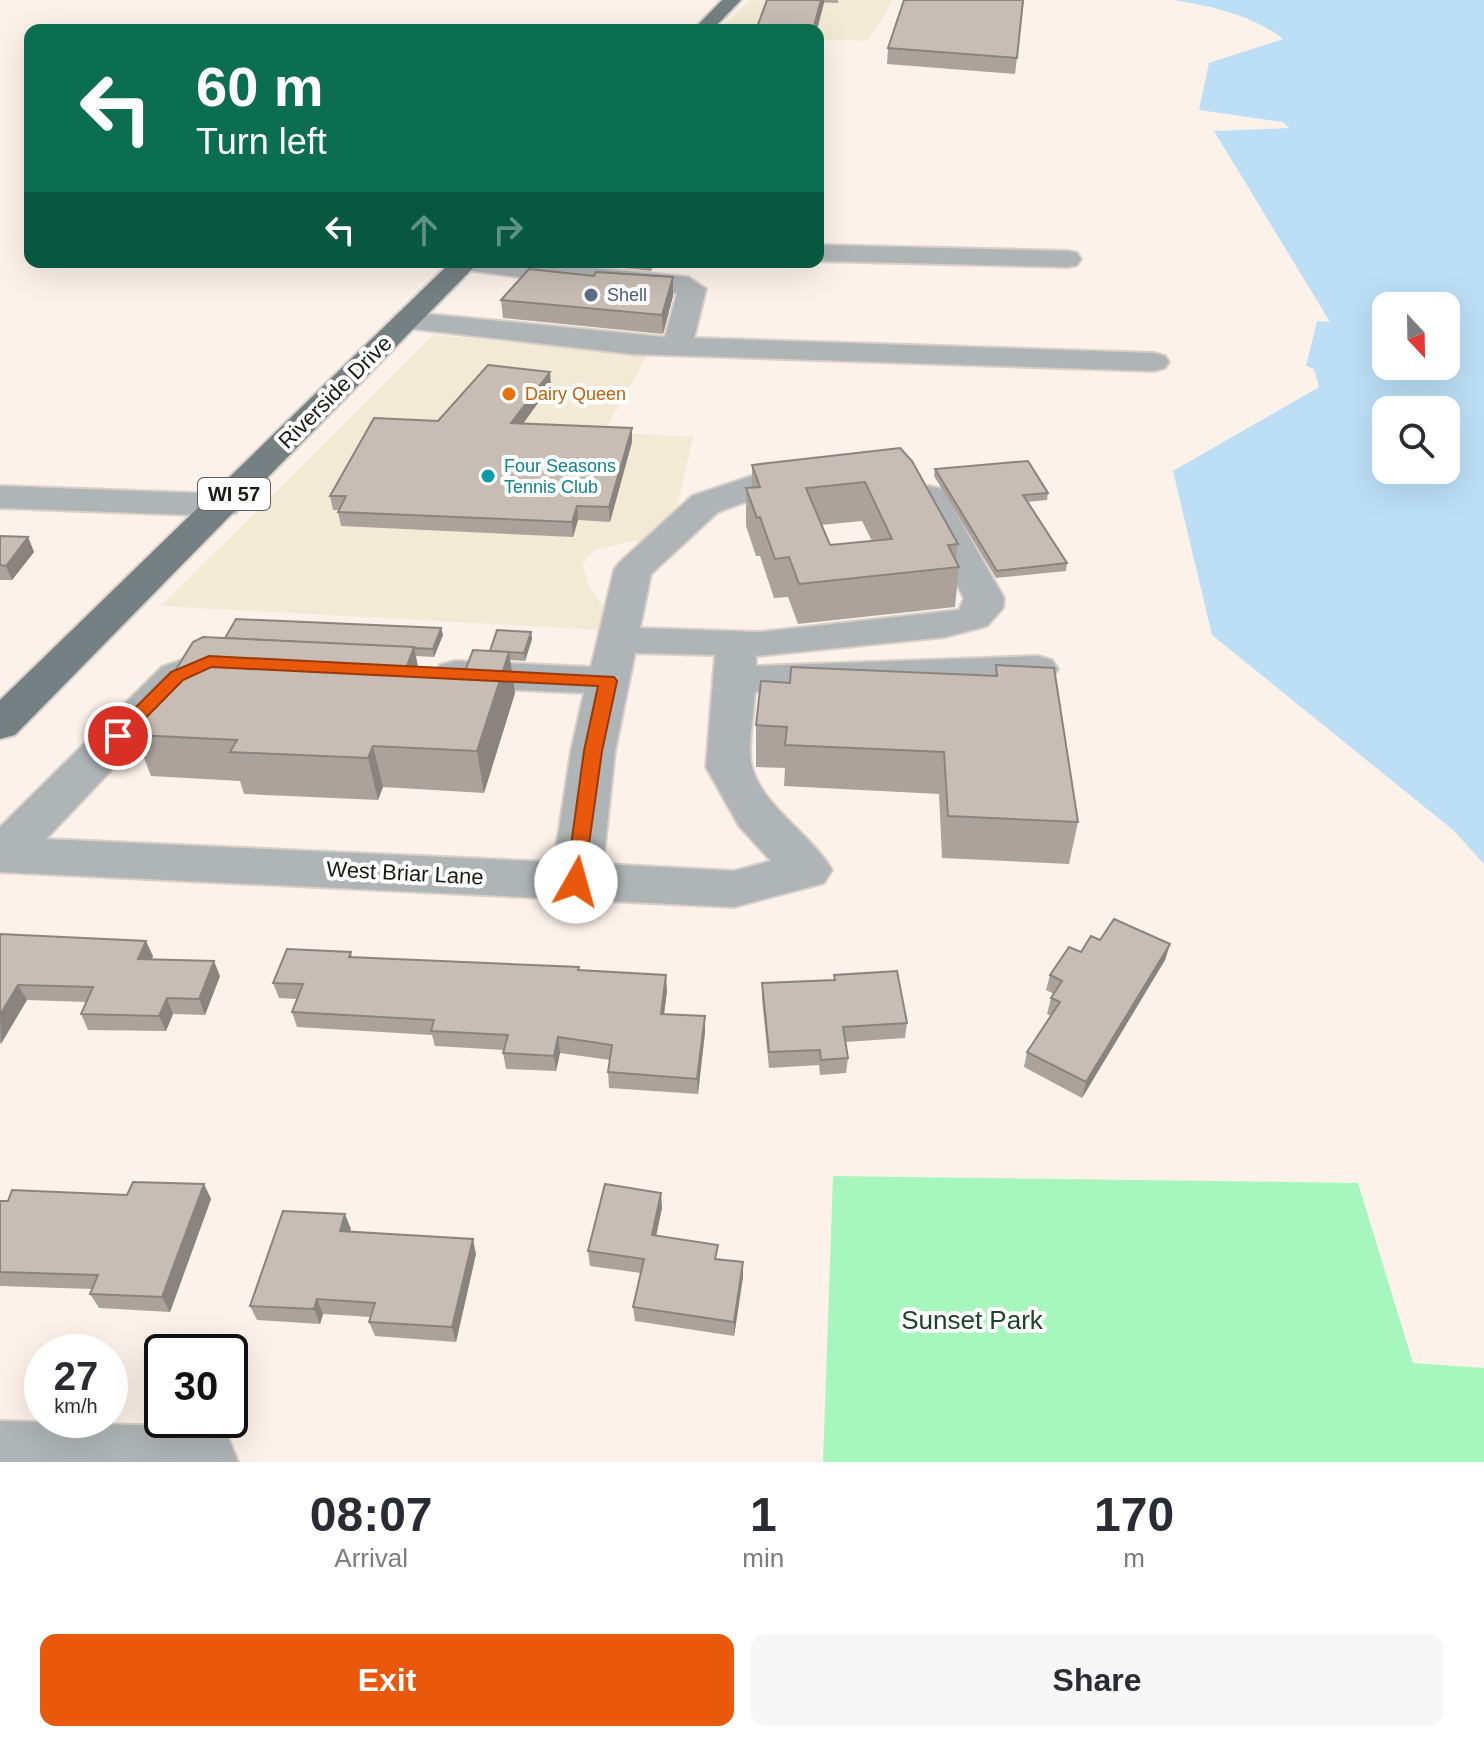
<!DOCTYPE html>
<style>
body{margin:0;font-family:Arial,sans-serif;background:#f7f7f7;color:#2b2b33;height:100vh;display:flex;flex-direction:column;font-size:30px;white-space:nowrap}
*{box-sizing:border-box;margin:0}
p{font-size:26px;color:#7c7c81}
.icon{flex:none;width:44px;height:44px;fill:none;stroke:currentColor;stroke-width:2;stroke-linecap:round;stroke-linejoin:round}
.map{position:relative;height:1462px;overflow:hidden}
.panel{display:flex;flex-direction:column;background:#fff;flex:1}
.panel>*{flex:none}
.banner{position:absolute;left:24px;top:24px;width:800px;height:244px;border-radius:16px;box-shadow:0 8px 32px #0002;background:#0b6e4f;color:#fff;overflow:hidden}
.needle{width:52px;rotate:158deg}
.tools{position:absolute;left:1372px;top:292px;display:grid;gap:16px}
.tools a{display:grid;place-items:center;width:88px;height:88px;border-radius:16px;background:#fff;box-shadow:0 8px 32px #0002;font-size:40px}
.speed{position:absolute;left:24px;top:1334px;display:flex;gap:16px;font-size:40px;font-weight:700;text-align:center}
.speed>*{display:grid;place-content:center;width:104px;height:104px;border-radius:50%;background:#fff;box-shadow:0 8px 32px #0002;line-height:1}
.speed small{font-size:20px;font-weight:400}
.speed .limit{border:4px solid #111;border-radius:12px;background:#fff;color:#111}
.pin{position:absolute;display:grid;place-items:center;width:68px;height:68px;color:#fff;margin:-34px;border:4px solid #fff;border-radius:50%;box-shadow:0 2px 8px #0007}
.me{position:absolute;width:88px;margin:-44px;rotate:7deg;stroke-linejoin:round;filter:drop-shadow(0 0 6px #0008)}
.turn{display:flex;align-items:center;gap:28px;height:168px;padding:0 40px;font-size:36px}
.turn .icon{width:104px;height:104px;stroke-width:2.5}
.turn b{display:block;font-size:56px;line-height:68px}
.lanes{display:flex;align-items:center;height:76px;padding:0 40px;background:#0003;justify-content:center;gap:40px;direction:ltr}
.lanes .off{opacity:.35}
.eta{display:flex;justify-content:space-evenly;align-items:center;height:136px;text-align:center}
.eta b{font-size:48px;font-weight:600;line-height:56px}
.cta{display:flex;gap:16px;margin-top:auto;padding:16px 40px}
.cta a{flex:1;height:92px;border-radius:16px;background:#ea580c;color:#fff;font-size:32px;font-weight:600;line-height:92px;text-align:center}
.cta a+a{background:#f7f7f7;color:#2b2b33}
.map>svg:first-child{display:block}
</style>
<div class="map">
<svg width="1484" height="1462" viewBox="0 0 1484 1462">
<rect width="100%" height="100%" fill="#fcf2e9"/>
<g fill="#f2ead4">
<polygon points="749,0 893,0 868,41 818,39 818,30 719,30"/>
<polygon points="433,335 647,355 604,432 693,437 669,544 632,541 594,550 582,564 589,586 603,607 599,630 161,606"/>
</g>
<polygon fill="#a7f6be" points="833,1176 1358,1183 1413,1363 1484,1368 1484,1462 823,1462"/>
<path fill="#bcdff6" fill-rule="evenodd" d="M1174,0h310v864l-31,-34 -241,-195 -39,-164 146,-84 -5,-18 -8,-3 11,-45 13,1 -116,-191 75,-3 -6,-6 -84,-12 10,-47 74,-24c-29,-23 -72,-33 -109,-39zM1386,306h60v60h-60zM1386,410h60v60h-60z"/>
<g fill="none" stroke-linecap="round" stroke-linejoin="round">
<defs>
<g id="minor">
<polygon points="818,245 1068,251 1077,253 1081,259 1077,265 1068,267 818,261"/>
<polygon points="453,262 528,262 688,277 706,289 694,338 1154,353 1165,356 1169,362 1165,368 1154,371 632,354 396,327 391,321 396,315 406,312 665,337 677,293 602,288 466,270 456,268"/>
<path d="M811,466l12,3 5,7 -5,7 -45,7 -60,22 -67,62 -11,54 119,4 200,-22 5,-12 -53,-101 5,-8 13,-3 13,3 5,8 57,101 -1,10 -16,18 -42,11 -189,19v10l281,-10 15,4 6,9 -6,9 -15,4 -282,10c-1,20 -8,58 -3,75 10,39 60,68 80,103l-8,13 -90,24 -734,-35v-45l162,-160 52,-18 15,4 6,9 -6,9 -37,14 -146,154 508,23 17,-111 13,-58 -129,-6 -15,-4 -6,-9 6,-9 15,-4 136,6 23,-97 6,-8 72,-66 69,-23zM635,653l80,2 -9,112 33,59 32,35 -37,10 -131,-7 12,-113z"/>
<polygon points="0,486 223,494 236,497 241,505 236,513 223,516 0,508"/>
<polygon points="0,1421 203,1427 228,1437 238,1462 0,1462"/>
</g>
<g id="major">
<polygon points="722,0 741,0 712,30 693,30"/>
<polygon points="451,262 479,262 15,735 0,739 0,700"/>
</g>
</defs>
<use href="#minor" stroke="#d8cfc7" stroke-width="4"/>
<use href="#major" stroke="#d8cfc7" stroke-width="4"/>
<use href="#minor" fill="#afb5b6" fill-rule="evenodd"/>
<use href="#major" fill="#758083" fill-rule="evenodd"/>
</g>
<g fill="#aba39b" fill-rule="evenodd">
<polygon points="767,0 838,0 838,3"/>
<polygon points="1024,0 1015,74 887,64 888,48"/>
<polygon points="606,262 654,262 651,271 606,266"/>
<polygon points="594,276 673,277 673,296 663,334 503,318 501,300"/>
<polygon points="551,385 523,424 632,428 632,442 610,522 578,520 573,537 341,526 338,512 338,510 333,510 330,496 438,421"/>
<path d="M900,448l58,96 -2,16 3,7 -4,40 -157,17 -10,-27 -14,1 -14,-42h-4l-10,-30v-38l6,-1v-22zM862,521l10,20 -42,4 -9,-20z"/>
<polygon points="935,469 1048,493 1047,500 1027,502 1067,563 1066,571 996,578 934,476"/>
<polygon points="0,536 28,537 34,552 12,580 0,580"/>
<polygon points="441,628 443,635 434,657 416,656 419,672 464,674 490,651 531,632 532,639 525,661 510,660 515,693 484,793 383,787 378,800 244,794 240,781 151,776 135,735 225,638"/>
<polygon points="996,665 1078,822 1069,864 942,858 939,794 784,786 785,768 756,767 756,725 790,683 995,676"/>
<polygon points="0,934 153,956 152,959 220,976 205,1015 173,1014 166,1031 88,1030 81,1014 86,1002 27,1000 0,1044"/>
<polygon points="1100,940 1170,944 1165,960 1082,1098 1024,1067 1027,1052 1051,1016 1047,1014 1051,998 1054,994 1046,990 1050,975"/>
<polygon points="351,952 352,957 579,970 667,991 664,1014 705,1032 698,1094 609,1088 608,1072 610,1060 560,1053 556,1071 506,1069 503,1053 504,1050 435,1046 432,1035 297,1027 292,1012 297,999 279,998 273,983"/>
<polygon points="834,975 907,1023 905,1038 845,1042 848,1058 846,1073 820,1075 819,1065 769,1068 762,999 762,983 834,980"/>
<polygon points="204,1184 211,1199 170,1312 99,1308 90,1294 92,1289 0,1286 0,1201 127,1195"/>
<polygon points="662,1208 656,1236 718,1259 743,1277 734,1336 635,1321 633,1307 641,1273 590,1266 588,1251"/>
<polygon points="351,1229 350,1231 476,1254 456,1342 375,1336 369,1322 371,1317 323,1314 320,1324 257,1320 250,1306"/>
</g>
<g fill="#8b847e">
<polygon points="821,0 824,0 824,3 817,30 813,30"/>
<polygon points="673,277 673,296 663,334 662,315"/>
<polygon points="550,372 551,385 513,437 511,423"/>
<polygon points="632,428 632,442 610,522 609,507"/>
<polygon points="577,506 578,520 573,537 572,522"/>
<polygon points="28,537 34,552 12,580 6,566"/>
<polygon points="441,628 443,635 434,657 433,649"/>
<polygon points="531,632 532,639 525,661 524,653"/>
<polygon points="414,647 422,688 405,671"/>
<polygon points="509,652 515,693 484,793 477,751"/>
<polygon points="373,746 383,787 378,800 368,758"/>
<polygon points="146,941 153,956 145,975 138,959"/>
<polygon points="1170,944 1165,960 1082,1098 1086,1082"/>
<polygon points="214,961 220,976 205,1015 199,999"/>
<polygon points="666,975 667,991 662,1029 661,1014"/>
<polygon points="18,985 27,1000 1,1044 0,1015"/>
<polygon points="167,998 173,1014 166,1031 159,1016"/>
<polygon points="705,1016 705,1032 698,1094 697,1079"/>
<polygon points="558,1037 560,1053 556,1071 554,1056"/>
<polygon points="204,1184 211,1199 170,1312 162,1297"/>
<polygon points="661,1193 662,1208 653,1250 652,1235"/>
<polygon points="345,1214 351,1229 345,1245 340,1231"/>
<polygon points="473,1239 476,1254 456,1342 452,1327"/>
<polygon points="743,1262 743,1277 734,1336 734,1322"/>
<polygon points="317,1299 323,1314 320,1324 314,1309"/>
</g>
<g fill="#c7bdb4" stroke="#8b847e" stroke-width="2" fill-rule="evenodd">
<polygon points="767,0 821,0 813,30 756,30"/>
<polygon points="904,0 1023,0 1017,58 888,48"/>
<polygon points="625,262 652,262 651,264"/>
<polygon points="529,269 594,276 596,272 673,277 662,315 501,300"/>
<polygon points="488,365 550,372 511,423 632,428 609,507 577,506 572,522 338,512 346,496 330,496 374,418 438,421"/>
<path d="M900,448l12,13 46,83 -10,1 11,22 -160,17 -10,-27 -14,2 -15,-42 -3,1 -11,-30 14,-1 -8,-22zM865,482l27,57 -62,6 -24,-57z"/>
<polygon points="1028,461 1048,493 1023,495 1067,563 997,571 935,469"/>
<polygon points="0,536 28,537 6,566 0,565"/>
<polygon points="236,619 441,628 433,649 225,638"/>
<polygon points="497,630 531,632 524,653 490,651"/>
<polygon points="203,637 414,647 405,671 464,674 473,650 509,652 477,751 373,746 368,758 230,752 237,740 135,735 193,642"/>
<polygon points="996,665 1054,668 1078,822 948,816 944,752 785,745 787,727 756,725 761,681 790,683 791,667 997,676"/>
<polygon points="1114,919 1170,944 1086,1082 1027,1052 1060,1002 1051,998 1062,981 1050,975 1069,947 1081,952 1091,936 1100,940"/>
<polygon points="0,934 146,941 138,959 214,961 199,999 167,998 159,1016 81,1014 93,987 18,985 0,1015"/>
<polygon points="287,949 351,952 349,957 579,967 578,970 666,975 661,1014 705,1016 697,1079 608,1072 612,1045 558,1037 554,1056 503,1053 508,1035 431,1031 434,1020 292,1012 303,984 273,983"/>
<polygon points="897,971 907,1023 843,1027 848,1058 821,1060 820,1050 769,1052 762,983 835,980 834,975"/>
<polygon points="133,1182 204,1184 162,1297 90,1294 98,1275 0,1272 0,1201 8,1201 12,1190 127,1195"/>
<polygon points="605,1184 661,1193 652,1235 718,1245 715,1259 743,1262 734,1322 633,1307 644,1259 588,1251"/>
<polygon points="283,1211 345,1214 340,1231 473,1239 452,1327 369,1322 375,1303 317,1299 314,1309 250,1306"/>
</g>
<polygon fill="#ea580c" stroke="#983908" stroke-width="2" points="209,656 614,677 617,681 602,751 583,887 576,889 566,882 584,751 598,686 211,667 183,680 124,740 112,740 112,731 171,672"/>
<circle fill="#5c6f8a" stroke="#fff" stroke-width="3" cx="591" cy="295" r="8"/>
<circle fill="#e8710a" stroke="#fff" stroke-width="3" cx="509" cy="394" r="8"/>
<circle fill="#0f9aa8" stroke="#fff" stroke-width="3" cx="488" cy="476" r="8"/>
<g text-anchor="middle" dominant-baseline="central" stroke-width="8" stroke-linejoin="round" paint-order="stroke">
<g font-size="18" fill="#4e5e75" stroke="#fff" text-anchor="start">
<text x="607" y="295">Shell</text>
</g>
<g font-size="18" fill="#c56008" stroke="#fff" text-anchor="start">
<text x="525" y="394">Dairy Queen</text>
</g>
<g font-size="18" fill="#0d838f" stroke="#fff" text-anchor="start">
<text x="504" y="466">Four Seasons<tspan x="504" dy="21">Tennis Club</tspan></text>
</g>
<rect fill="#fff" stroke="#605e5c" stroke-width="2" x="198" y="478" width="72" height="32" rx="6"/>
<g font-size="20" font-weight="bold" fill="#1c1916">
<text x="234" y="494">WI 57</text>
</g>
<g font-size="22" fill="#1c1916" stroke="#fff">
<text transform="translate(335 392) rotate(-45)">Riverside Drive</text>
<text transform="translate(405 873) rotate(3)">West Briar Lane</text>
</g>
<g font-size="26" fill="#1d4229" stroke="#fff">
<text x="972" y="1320">Sunset Park</text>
</g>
</g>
</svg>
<div class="tools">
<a><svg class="needle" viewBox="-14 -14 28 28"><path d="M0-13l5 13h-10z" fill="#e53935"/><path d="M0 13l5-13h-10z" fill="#7c7c81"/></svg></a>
<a><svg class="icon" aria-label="search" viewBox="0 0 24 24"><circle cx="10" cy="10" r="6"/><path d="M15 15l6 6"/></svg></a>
</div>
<div class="speed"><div>27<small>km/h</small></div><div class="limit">30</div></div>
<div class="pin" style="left:118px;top:736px;background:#d93025"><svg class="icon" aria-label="arrive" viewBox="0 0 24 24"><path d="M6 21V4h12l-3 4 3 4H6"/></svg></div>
<svg class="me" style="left:576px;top:882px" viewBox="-20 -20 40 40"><circle r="19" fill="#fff"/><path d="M0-13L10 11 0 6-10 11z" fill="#ea580c"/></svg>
<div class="banner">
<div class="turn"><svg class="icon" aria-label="left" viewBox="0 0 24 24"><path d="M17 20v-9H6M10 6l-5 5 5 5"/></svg><div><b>60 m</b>Turn left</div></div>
<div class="lanes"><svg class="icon" aria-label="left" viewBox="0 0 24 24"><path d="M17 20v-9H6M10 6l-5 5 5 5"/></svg><svg class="icon off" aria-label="ahead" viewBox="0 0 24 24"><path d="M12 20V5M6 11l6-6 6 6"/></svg><svg class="icon off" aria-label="right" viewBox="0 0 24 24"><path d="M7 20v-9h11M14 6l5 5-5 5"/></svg></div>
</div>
</div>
<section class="panel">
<div class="eta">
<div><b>08:07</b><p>Arrival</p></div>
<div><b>1</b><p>min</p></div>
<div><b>170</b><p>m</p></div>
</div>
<div class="cta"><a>Exit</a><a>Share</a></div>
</section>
